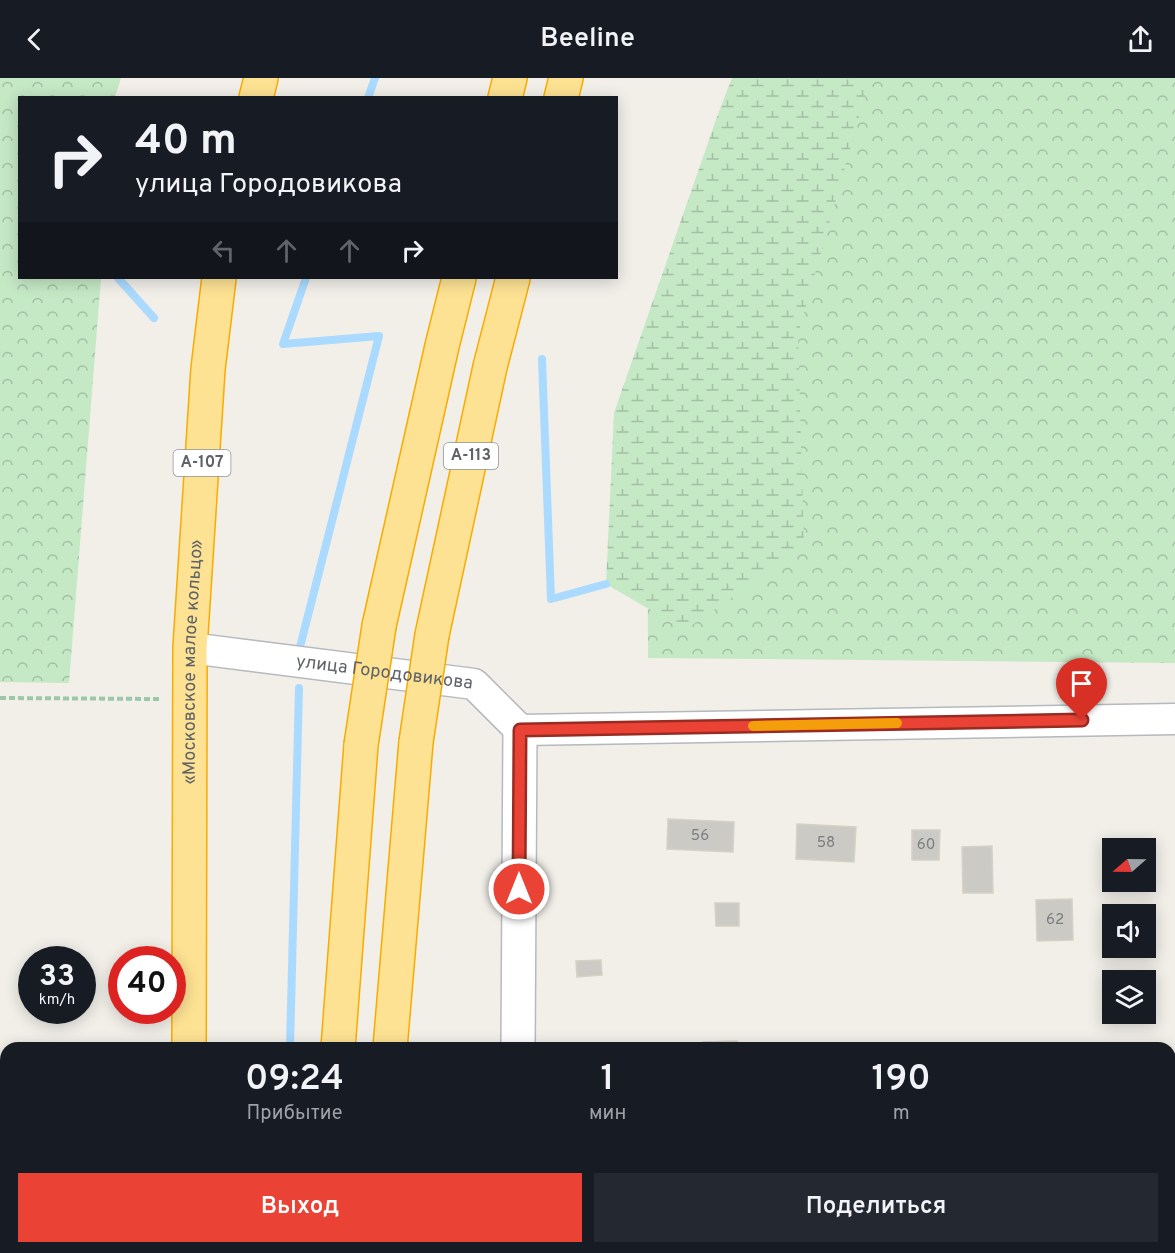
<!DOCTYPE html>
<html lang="ru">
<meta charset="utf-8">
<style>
body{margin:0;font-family:Overpass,sans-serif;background:#242831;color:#f1f3f6;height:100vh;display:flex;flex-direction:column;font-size:22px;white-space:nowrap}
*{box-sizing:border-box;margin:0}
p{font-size:20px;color:#9ea1a6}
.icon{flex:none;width:33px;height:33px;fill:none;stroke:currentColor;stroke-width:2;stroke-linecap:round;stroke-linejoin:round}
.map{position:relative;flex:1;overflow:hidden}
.sheet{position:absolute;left:0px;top:964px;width:1176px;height:212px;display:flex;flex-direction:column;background:#171b24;border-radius:18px 18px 0 0;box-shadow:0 3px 15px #0003}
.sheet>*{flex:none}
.top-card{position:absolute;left:18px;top:18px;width:600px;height:183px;border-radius:0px;box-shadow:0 3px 15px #0003;background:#171b24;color:#f1f3f6;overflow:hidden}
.needle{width:39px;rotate:250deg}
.buttons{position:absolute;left:1102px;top:760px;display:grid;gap:12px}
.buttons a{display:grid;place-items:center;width:54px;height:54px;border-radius:0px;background:#171b24;box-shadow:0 3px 15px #0003;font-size:30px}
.speed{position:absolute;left:18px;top:868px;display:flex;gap:12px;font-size:30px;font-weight:700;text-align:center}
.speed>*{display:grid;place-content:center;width:78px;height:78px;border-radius:50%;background:#171b24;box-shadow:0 3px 15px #0003;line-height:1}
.speed small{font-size:15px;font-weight:400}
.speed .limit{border:9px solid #d22;background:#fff;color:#111}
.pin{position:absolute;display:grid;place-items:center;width:51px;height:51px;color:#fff;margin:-62px -26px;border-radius:50% 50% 50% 0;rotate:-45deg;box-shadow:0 0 6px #0007}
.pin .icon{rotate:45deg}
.me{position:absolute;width:66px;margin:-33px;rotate:0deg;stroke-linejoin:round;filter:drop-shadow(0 0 4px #0008)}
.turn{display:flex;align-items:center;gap:21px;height:126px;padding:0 18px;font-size:27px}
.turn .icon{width:78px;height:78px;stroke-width:2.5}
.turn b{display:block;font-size:42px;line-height:51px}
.lanes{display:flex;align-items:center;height:57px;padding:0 18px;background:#0003;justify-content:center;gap:30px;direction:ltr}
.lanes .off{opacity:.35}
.eta{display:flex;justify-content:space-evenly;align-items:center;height:102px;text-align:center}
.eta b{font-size:36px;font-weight:600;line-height:42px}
.button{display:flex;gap:12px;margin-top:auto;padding:12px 18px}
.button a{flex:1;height:69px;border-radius:0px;background:#ea4335;color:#fff;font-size:24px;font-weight:600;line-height:69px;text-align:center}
.button a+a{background:#242831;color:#f1f3f6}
header{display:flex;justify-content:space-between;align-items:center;height:78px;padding:0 18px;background:#171b24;font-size:27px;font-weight:600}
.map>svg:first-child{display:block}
</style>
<header><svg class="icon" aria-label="back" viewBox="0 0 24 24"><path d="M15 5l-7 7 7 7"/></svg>Beeline<svg class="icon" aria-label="share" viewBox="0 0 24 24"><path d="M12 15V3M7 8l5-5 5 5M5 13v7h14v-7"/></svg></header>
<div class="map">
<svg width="1175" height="1175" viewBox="0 0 1175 1175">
<defs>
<pattern id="forest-crowns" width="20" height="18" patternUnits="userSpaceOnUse" patternTransform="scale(1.5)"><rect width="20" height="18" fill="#c5e8c5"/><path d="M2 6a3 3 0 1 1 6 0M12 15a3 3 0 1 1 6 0" fill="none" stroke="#a3c0a4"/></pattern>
<pattern id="wetland-marsh" width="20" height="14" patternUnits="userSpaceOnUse" patternTransform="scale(1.5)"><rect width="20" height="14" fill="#c5e8c5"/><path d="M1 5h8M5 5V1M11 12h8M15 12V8" fill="none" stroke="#a3c0a4"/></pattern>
</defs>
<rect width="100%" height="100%" fill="#f1efe8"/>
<g fill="url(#forest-crowns)">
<polygon points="0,0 121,0 115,19 20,20 20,200 101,200 69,605 0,604"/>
<polygon points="783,0 1175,0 1175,585 648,580 647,308"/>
</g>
<polygon fill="url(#wetland-marsh)" points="732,0 870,0 798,256 804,469 685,552 606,506 614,335 718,36"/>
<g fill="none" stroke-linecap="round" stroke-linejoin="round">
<g stroke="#aadaff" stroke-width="8">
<polyline points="368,20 375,0"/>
<polyline points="118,200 154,240"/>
<polyline points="542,281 551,521 606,506"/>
<polyline points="300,569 379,258 283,266 306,200"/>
<polyline points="290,970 299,610"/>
<polyline points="285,1175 286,1170"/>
</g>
</g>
<g fill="#cccac5" stroke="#d6d1c6" stroke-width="1.5">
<polygon points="668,741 734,744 733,774 667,771"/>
<polygon points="797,746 856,749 854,784 796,781"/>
<polygon points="912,752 940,752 939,782 912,782"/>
<polygon points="992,768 993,815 963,815 962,769"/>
<polygon points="1072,821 1073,862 1037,863 1036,822"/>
<polygon points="715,825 739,825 739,848 716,848"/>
<polygon points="601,882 602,897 577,899 576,883"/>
<polygon points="737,963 737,970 704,970 703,964"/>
<rect x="1170" y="979" width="5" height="46"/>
</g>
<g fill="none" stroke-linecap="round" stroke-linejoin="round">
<defs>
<g id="street">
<path id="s1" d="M190,570l284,36 46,46 655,-11"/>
<polyline points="0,1118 6,1118"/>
<polyline points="1170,1131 1175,1131"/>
</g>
<g id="secondary">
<polyline points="518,970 520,652"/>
<polyline points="517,1170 517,1175"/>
</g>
<g id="highway">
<polyline points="256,20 261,0"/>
<polyline points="505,20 510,0"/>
<polyline points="561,20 566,0"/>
<polyline points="379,548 442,268 459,200"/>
<polyline points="432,557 490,289 513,200"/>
<path id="s2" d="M189,970l1,-400 18,-279 11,-91"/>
<polyline points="338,970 361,667"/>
<polyline points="390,970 416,664"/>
<polyline points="190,1170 190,1175"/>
<polyline points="326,1175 326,1170"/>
<polyline points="376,1175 376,1170"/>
</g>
</defs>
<use href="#street" stroke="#b5b8bc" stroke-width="33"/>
<use href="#secondary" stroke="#b6babf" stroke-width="36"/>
<use href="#highway" stroke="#f9ab00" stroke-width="36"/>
<polyline stroke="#9cc7a9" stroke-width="4" stroke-dasharray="6 3" stroke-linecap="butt" points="0,620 161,621"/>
<use href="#street" stroke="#fff" stroke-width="30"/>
<use href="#secondary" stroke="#fff" stroke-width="33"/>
<use href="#highway" stroke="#fde293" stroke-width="33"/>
<defs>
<g id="highway-bridge">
<polyline points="416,664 432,557"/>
<polyline points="361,667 379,548"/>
</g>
</defs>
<use href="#highway-bridge" stroke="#f9ab00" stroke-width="36" stroke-linecap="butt"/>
<use href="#highway-bridge" stroke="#fde293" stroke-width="33"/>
</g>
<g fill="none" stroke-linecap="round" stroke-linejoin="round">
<defs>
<polyline id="route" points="519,811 520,652 1082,642"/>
</defs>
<use href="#route" stroke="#982c22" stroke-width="15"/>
<use href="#route" stroke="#ea4335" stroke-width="10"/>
<polyline stroke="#f59e0b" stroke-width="10" points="753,648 897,645"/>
</g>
<g text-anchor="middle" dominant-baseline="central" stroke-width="4.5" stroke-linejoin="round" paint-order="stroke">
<g font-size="15" fill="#7a7d7f">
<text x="700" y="758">56</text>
<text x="826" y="765">58</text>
<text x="926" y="767">60</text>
<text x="1055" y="842">62</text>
</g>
<g fill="#fff" stroke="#8f9295" stroke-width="1.5">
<rect x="444" y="365" width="54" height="26" rx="4.5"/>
<rect x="173.5" y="372" width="57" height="26" rx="4.5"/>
</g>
<g font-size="16" font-weight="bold" fill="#5f6368">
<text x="471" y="378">А-113</text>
<text x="202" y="385">А-107</text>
</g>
<g font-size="18" fill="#5f6368" stroke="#fff">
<text stroke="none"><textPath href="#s2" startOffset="386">«Московское малое кольцо»</textPath></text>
<text stroke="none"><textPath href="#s1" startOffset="196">улица Городовикова</textPath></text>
</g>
</g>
</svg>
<div class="buttons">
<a><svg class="needle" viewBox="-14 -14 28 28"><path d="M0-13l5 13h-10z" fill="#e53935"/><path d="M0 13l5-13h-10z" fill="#9ea1a6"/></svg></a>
<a><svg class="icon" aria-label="sound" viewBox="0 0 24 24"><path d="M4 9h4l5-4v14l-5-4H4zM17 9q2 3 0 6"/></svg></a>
<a><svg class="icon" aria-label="layers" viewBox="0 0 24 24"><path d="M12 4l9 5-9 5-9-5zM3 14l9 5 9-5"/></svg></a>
</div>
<div class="speed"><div>33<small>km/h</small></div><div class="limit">40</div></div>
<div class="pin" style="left:1082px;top:642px;background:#d93025"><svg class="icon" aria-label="arrive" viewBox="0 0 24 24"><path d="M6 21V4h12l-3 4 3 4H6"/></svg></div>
<svg class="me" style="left:519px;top:811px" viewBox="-20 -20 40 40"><circle r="17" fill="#ea4335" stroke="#fff" stroke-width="3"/><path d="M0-11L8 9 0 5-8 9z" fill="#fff"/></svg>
<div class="top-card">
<div class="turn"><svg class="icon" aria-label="right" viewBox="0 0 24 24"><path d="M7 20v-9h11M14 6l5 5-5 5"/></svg><div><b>40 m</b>улица Городовикова</div></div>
<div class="lanes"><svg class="icon off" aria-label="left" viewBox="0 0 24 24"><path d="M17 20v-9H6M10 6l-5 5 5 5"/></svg><svg class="icon off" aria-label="ahead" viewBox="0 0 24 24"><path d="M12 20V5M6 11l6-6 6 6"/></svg><svg class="icon off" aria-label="ahead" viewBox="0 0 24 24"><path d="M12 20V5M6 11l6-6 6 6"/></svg><svg class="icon" aria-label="right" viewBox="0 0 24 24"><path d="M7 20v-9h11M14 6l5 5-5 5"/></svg></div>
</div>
<section class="sheet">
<div class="eta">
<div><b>09:24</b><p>Прибытие</p></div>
<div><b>1</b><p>мин</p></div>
<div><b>190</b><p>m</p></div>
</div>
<div class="button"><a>Выход</a><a>Поделиться</a></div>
</section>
</div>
